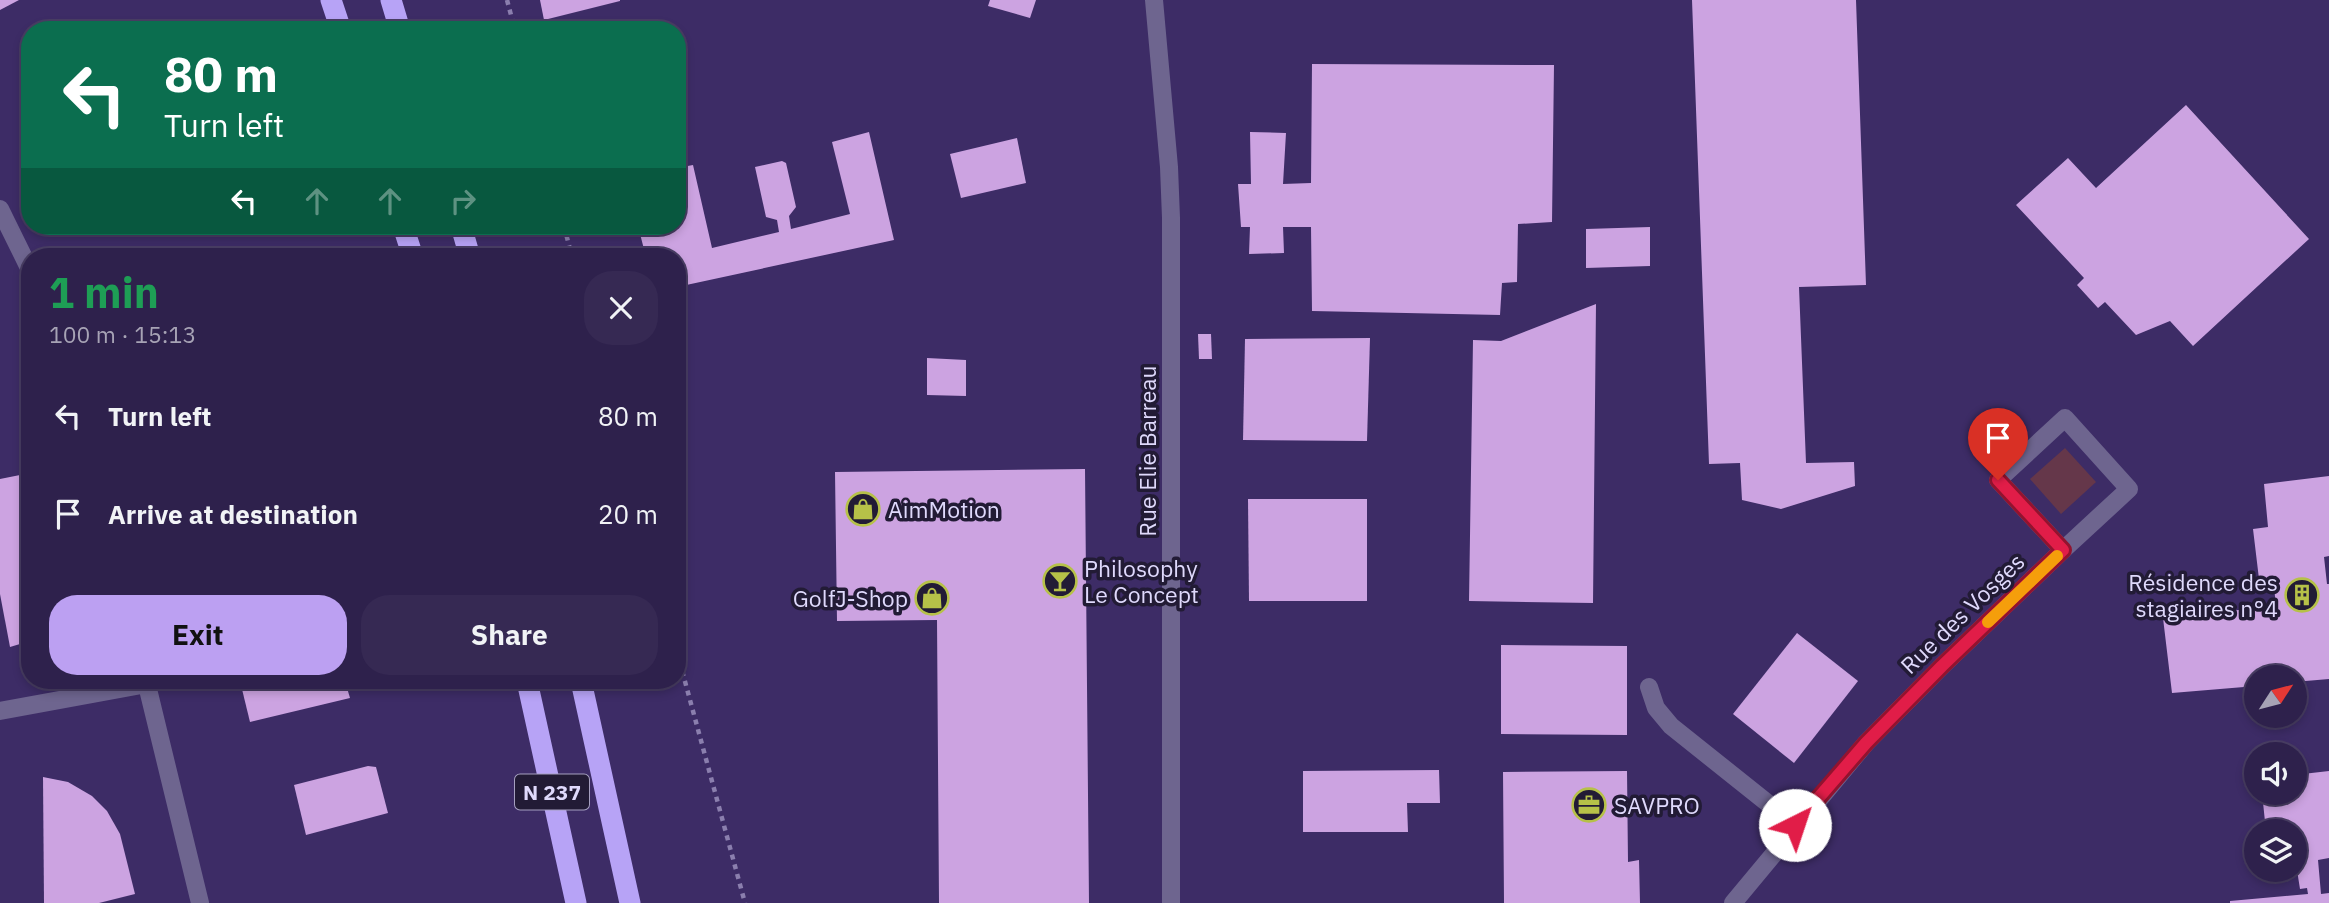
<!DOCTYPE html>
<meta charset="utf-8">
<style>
body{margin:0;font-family:"IBM Plex Sans",sans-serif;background:#362953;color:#f1f3f6;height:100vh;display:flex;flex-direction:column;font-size:26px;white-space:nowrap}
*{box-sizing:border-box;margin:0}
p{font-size:23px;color:#a7a3b5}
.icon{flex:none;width:38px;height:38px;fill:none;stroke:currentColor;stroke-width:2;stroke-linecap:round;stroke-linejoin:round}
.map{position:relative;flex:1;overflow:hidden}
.panel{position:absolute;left:21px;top:248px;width:665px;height:441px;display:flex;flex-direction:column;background:#2e214c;border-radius:28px;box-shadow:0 4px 10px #0003,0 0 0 2px #493e64}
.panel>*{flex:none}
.banner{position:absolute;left:21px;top:21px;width:665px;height:214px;border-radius:28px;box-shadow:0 4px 10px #0003,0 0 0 2px #493e64;background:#0b6e4f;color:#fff;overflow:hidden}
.needle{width:46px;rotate:54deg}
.buttons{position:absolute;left:2244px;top:665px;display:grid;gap:14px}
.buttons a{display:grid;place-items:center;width:63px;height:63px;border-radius:50%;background:#2e214c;box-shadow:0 4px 10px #0003,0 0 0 2px #493e64;font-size:35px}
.pin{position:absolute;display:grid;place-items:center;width:60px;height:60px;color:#fff;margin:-72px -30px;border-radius:50% 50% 50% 0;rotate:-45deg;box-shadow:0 0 7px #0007}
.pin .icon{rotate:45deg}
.me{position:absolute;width:77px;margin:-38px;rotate:41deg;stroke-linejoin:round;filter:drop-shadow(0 0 5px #0008)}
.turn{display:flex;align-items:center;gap:24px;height:147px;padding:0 28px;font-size:32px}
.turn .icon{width:91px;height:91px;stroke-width:2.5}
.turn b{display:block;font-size:49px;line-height:60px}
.lanes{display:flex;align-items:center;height:66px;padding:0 28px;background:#0003;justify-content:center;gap:35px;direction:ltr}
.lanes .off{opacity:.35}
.round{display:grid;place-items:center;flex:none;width:74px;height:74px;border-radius:28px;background:#362953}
.headline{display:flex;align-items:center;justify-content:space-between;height:119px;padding:0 28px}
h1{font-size:42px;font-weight:800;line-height:52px;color:#1e9e55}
.action{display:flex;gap:14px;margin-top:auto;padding:14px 28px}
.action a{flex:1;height:80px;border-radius:28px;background:#bca0f2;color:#111;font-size:28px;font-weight:800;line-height:80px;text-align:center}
.action a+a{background:#362953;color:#f1f3f6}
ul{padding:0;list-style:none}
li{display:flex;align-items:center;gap:21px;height:98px;padding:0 28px}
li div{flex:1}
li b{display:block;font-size:26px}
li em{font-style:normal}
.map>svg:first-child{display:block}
</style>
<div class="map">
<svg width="2329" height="903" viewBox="0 0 2329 903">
<rect width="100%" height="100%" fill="#3d2c66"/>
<polygon fill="#65374a" points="2065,448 2096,482 2061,514 2030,479"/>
<g fill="#cca3e1">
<polygon points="0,0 19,0 0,10"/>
<polygon points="540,0 620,0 620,1 544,20"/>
<polygon points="990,0 1036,0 1030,18 988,6"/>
<polygon points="1692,0 1856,0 1866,285 1799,287 1806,463 1854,462 1855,486 1781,509 1742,500 1740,463 1709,464"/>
<polygon points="1312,64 1554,65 1552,222 1518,224 1517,282 1502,283 1500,315 1312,311 1311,227 1283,227 1284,253 1249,254 1250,227 1241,227 1238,184 1251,184 1250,132 1286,133 1283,184 1311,183"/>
<polygon points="2186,105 2309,239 2193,346 2170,321 2136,335 2105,302 2098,308 2077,285 2084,278 2016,205 2068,158 2096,188"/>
<polygon points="869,132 894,240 677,287 677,257 646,257 638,226 677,226 677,168 693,165 712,248 779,232 777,220 766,217 755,167 782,161 786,163 796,207 789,216 791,229 850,214 832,142"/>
<polygon points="1017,138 1026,183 961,198 950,154"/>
<polygon points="1650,227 1650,266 1586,268 1586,229"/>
<polygon points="1596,304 1593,603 1469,601 1473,340 1501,341"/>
<polygon points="1198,334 1211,334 1212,359 1199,359"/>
<polygon points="1370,338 1367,441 1243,440 1245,339"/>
<polygon points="927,358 966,360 966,396 927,395"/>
<polygon points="1085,469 1089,903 939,903 937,620 837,621 835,472"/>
<polygon points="30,473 30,641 10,647 0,594 0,479"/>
<polygon points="2329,476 2329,556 2324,557 2327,584 2329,584 2329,679 2294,682 2294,677 2256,677 2256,686 2172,693 2163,618 2276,606 2273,577 2259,579 2253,529 2268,527 2264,484"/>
<polygon points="1248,499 1367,499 1367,601 1249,601"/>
<polygon points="1797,633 1858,681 1794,763 1733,714"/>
<polygon points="1501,645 1627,646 1627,735 1501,734"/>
<polygon points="240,681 345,681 350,698 250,722"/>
<polygon points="368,766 376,767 388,813 306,835 294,785"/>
<polygon points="1439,770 1440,803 1407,803 1408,832 1303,832 1303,771"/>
<polygon points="1627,771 1628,862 1639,860 1640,903 1504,903 1503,772"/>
<polygon points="2329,771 2329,858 2318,860 2321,894 2329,893 2329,903 2230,903 2230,901 2308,894 2307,888 2300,889 2296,864 2305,863 2304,860 2294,860 2294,831 2266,831 2262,793 2294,793 2294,775"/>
<polygon points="43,777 68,782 92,796 107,811 120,834 135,894 99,903 44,903"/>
</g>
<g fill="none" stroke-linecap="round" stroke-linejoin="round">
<g stroke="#8b7fae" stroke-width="4.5" stroke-dasharray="5 5" stroke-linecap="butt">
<polyline points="507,0 515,30"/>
<polyline points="564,226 572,257"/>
<polyline points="677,652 745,903"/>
</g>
<g stroke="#6e658f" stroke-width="18">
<polyline points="1154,0 1169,167 1171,218 1171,903"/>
<polyline points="0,209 30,270"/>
<polygon points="2065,418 2129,489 2063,550 1998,480"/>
<polyline points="146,681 200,903"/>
<polyline points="1649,687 1656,708 1671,726 1795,825"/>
<polyline points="0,711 147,684"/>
<polyline points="1733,903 1866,743 1942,666 2063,550"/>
</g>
<g stroke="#b7a3f6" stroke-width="21">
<polyline points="331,0 341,30"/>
<polyline points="391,0 400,30"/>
<polyline points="403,226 413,257"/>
<polyline points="461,226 470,257"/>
<polyline points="527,681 576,903"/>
<polyline points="581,681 630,903"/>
</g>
</g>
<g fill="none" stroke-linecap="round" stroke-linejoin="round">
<defs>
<polyline id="route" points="1795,825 1866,743 1942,666 2063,550 1998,480"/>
</defs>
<use href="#route" stroke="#92132f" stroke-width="18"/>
<use href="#route" stroke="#e11d48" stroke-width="12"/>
<polyline stroke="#f59e0b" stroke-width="12" points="1988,622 2057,556"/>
</g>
<defs>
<symbol id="shop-ring" viewBox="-11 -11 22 22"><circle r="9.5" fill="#221b35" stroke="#b6c148" stroke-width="1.5"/><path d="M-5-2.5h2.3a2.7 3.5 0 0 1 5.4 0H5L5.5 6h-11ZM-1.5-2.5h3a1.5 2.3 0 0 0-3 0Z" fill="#b6c148"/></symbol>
<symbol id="bar-ring" viewBox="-11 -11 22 22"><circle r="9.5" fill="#221b35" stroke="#b6c148" stroke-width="1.5"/><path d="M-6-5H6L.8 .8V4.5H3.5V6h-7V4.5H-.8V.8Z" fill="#b6c148"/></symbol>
<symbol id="building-ring" viewBox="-11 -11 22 22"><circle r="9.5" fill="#221b35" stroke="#b6c148" stroke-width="1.5"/><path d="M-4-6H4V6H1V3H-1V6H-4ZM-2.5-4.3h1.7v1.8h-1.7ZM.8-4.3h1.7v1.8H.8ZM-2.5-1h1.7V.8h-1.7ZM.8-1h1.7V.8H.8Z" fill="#b6c148"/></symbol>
<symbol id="office-ring" viewBox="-11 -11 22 22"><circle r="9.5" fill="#221b35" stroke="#b6c148" stroke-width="1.5"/><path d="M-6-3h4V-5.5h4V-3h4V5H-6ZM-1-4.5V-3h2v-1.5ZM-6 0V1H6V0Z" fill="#b6c148"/></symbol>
</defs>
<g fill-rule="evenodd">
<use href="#shop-ring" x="844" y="490" width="38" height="38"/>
<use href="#bar-ring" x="1041" y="562" width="38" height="38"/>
<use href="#building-ring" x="2283" y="576" width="38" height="38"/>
<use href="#shop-ring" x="913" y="579" width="38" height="38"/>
<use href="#office-ring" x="1570" y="786" width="38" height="38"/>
</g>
<g text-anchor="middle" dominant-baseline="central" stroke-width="7" stroke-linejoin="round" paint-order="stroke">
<rect fill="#221b35" stroke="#a6a0c0" stroke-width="2" x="515" y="774.5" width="74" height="35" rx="5"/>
<g font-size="21" font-weight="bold" fill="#dfd9fc">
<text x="552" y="792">N 237</text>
</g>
<g font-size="23" fill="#dfd9fc" stroke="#221b35">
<text transform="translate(1147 451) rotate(-90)">Rue Elie Barreau</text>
<text transform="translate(1962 613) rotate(-44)">Rue des Vosges</text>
</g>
<g font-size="23" fill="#dfd9fc" stroke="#221b35" text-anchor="start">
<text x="888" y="509">AimMotion</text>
<text x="1084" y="568">Philosophy<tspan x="1084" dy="26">Le Concept</tspan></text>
<text x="2278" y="582" text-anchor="end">Résidence des<tspan x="2278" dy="26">stagiaires n°4</tspan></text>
<text x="908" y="598" text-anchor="end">GolfJ-Shop</text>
<text x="1614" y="805">SAVPRO</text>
</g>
</g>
</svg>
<div class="buttons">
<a><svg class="needle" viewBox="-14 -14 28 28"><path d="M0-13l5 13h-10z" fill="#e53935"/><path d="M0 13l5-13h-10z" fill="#a7a3b5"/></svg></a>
<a><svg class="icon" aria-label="sound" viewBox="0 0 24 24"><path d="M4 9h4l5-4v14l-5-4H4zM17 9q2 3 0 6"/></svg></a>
<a><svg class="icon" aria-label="layers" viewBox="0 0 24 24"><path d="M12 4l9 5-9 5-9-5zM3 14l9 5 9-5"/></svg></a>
</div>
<div class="pin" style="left:1998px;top:480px;background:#d93025"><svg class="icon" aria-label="arrive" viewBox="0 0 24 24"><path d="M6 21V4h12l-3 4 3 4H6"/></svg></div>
<svg class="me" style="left:1795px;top:825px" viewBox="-20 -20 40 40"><circle r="19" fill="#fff"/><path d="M0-13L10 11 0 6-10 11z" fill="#e11d48"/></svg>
<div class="banner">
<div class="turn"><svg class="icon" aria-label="left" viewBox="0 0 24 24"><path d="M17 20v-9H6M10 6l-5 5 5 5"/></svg><div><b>80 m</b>Turn left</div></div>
<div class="lanes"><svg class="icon" aria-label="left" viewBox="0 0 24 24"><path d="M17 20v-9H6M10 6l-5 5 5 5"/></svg><svg class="icon off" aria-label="ahead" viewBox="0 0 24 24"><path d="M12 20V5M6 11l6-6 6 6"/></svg><svg class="icon off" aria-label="ahead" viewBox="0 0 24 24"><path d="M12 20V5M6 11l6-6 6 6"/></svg><svg class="icon off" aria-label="right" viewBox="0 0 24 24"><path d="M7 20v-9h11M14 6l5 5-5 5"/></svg></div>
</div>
<section class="panel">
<div class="headline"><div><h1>1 min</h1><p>100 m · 15:13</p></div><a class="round"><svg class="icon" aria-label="close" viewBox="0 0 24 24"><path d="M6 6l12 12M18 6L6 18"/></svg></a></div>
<ul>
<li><svg class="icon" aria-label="left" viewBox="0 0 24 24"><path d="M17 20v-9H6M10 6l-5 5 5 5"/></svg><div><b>Turn left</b></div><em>80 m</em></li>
<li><svg class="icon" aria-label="arrive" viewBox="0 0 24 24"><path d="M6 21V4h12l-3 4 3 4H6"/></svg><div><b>Arrive at destination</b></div><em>20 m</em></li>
</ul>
<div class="action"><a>Exit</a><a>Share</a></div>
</section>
</div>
